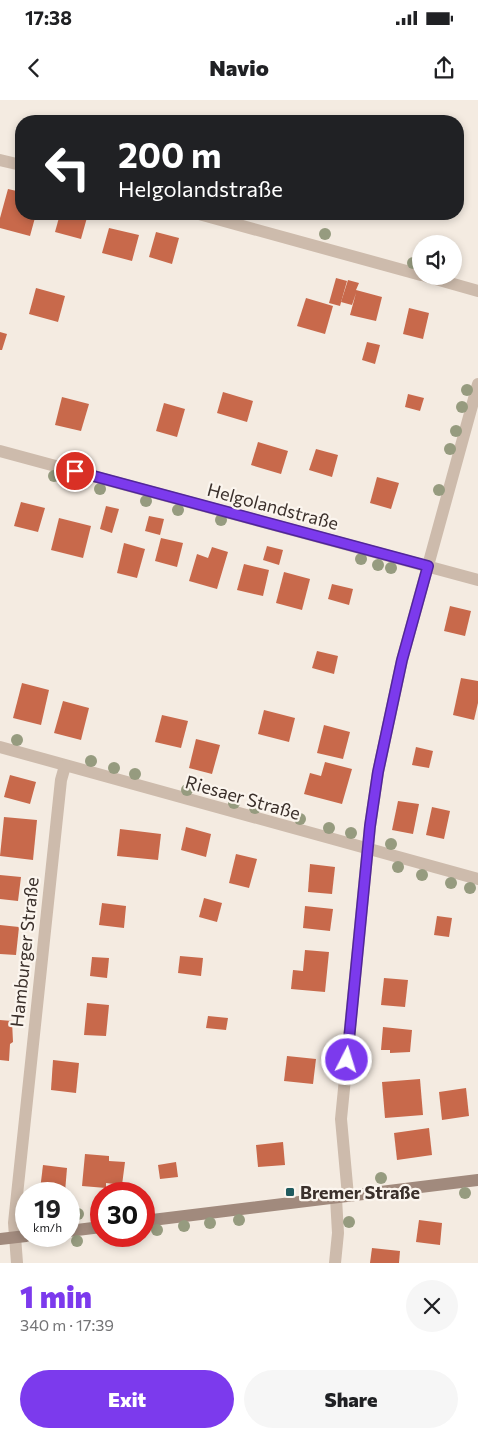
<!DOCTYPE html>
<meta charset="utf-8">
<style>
body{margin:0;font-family:Commissioner,sans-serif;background:#f6f6f6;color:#202124;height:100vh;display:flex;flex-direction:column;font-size:19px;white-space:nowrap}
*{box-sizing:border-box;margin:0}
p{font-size:16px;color:#757577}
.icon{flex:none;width:28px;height:28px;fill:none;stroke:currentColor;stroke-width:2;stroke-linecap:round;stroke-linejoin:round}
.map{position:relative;height:1163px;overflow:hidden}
.details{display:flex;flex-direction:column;background:#fff;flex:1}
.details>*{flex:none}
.guide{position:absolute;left:15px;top:15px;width:449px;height:105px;border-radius:20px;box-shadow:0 2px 8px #0003;background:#202124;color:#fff;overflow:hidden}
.buttons{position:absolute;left:412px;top:135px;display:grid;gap:10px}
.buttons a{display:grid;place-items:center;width:50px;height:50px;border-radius:50%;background:#fff;box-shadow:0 2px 8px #0003;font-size:25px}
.speed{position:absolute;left:15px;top:1082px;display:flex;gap:10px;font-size:25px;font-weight:700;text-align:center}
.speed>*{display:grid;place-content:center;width:65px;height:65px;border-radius:50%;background:#fff;box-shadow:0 2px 8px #0003;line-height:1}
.speed small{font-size:12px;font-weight:400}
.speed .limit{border:8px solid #d22;background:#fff;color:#111}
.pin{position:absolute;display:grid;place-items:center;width:42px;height:42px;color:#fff;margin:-21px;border:2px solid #fff;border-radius:50%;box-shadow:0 1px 5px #0007}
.me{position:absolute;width:55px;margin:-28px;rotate:5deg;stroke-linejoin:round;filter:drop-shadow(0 0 4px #0008)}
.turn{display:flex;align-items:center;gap:18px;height:105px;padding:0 20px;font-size:22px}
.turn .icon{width:65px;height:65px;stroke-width:2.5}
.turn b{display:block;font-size:35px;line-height:42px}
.round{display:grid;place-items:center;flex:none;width:52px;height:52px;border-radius:26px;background:#f6f6f6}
.headline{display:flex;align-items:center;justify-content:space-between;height:85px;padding:0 20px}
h1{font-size:30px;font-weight:800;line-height:38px;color:#7c3aed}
.button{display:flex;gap:10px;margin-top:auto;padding:10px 20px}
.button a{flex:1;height:58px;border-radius:30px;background:#7c3aed;color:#fff;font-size:20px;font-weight:800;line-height:58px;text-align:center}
.button a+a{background:#f6f6f6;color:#202124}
.status{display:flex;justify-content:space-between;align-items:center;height:35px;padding:0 25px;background:#fff;direction:ltr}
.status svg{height:14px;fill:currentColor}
header{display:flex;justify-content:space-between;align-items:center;height:65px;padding:0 20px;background:#fff;font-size:22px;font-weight:800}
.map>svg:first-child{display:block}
</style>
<div class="status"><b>17:38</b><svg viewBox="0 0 49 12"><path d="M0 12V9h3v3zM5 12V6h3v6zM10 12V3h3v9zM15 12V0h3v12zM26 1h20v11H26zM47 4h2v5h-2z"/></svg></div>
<header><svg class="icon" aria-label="back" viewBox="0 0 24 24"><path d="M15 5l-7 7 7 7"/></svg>Navio<svg class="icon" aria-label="share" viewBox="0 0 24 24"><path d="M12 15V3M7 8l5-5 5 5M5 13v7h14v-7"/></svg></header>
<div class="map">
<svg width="478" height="1163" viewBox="0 0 478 1163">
<rect width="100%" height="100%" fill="#f4ebe1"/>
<g fill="#c8694b">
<polygon points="8,89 21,92 21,114 36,114 30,136 0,128 0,118"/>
<polygon points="60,114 88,114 81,139 55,132"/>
<polygon points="109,128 139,135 132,161 102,153"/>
<polygon points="156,132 179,138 172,164 149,157"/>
<polygon points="336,178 347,181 340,206 329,203"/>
<polygon points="348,180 359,183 356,190 382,197 376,221 350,215 356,193 352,205 341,202"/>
<polygon points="36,188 65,196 58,222 29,214"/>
<polygon points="306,198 333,206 325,234 297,226"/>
<polygon points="409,208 429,213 423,239 403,234"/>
<polygon points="0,232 7,234 2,250 0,250"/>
<polygon points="367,242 380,245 375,264 362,260"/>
<polygon points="223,292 253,301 247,322 217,313"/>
<polygon points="408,294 424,298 420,311 405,307"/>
<polygon points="62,297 89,304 81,331 55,325"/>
<polygon points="164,303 185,309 177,337 156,331"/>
<polygon points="258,342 288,351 281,374 251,365"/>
<polygon points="316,349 338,355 332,377 309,370"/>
<polygon points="377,377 399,383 391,409 370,403"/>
<polygon points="21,402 45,408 38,432 14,426"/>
<polygon points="106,406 119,409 112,433 100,429"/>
<polygon points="149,416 164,419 160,435 145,431"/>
<polygon points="59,418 91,426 83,458 51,450"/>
<polygon points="161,438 183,443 177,467 155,461"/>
<polygon points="124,443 145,449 137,478 117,473"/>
<polygon points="267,446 283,450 279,465 263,460"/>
<polygon points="212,447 228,452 217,489 189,481 197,454 208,458"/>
<polygon points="244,464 269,470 263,496 237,490"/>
<polygon points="284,472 310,479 302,510 276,503"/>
<polygon points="332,484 353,489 349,505 328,499"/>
<polygon points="450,506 471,511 465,536 444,531"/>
<polygon points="317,551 338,556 334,574 312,568"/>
<polygon points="461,578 478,581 478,603 474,620 453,615"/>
<polygon points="22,583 49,590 41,625 13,618"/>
<polygon points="63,601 89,608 81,640 54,633"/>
<polygon points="264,610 295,618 289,642 258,634"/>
<polygon points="162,615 188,621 181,648 155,642"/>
<polygon points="324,625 350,632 343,659 317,653"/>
<polygon points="196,639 220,645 212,674 189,668"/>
<polygon points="416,647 433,651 429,668 412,665"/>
<polygon points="325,662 352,669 342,704 304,694 310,673 321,676"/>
<polygon points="10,675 36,682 30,704 4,697"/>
<polygon points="398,701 419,704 413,734 392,730"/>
<polygon points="432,707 450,711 444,739 426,735"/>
<polygon points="4,717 37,720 33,760 0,756"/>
<polygon points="186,727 211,734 206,757 181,750"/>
<polygon points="120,729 161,734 158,760 117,756"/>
<polygon points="236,754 257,759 249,788 229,783"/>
<polygon points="310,764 335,767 332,794 308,792"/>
<polygon points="0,775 21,777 18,801 0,799"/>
<polygon points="204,798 222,803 217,822 199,817"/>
<polygon points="102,803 126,806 124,828 99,825"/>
<polygon points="305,806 333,809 330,831 303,828"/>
<polygon points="437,816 452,818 449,837 434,835"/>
<polygon points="0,825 19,827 16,855 0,854"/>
<polygon points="305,850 329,852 325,892 291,889 293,870 303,871"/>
<polygon points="180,856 203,858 201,876 178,873"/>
<polygon points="92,857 109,858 107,878 90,876"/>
<polygon points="384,878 408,880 405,907 381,905"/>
<polygon points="87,903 109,905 106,936 84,935"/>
<polygon points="208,916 228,918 226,930 206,928"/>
<polygon points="0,920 12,921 13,942 10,944 9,961 0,960"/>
<polygon points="383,927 412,930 410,952 390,953 390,950 381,950"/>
<polygon points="287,956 316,959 313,984 284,981"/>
<polygon points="53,960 79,963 76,993 51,990"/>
<polygon points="420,979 423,1015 385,1018 382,982"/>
<polygon points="466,988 469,1016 442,1020 439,992"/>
<polygon points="429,1028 432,1055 397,1060 394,1033"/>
<polygon points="283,1042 285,1065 258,1067 256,1045"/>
<polygon points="85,1054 109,1056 109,1061 125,1062 122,1085 106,1083 106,1088 82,1086"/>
<polygon points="176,1062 178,1077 160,1079 158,1065"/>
<polygon points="43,1065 67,1068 65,1092 40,1090"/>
<polygon points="419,1120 442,1123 440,1145 416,1142"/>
<polygon points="372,1148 400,1151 399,1163 370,1163"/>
</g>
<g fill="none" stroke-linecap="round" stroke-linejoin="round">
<g stroke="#cdbbac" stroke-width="12">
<polyline points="0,60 21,65"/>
<polyline points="199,114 421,175"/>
<polyline points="425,176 478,191"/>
<polyline points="0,351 478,480"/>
<polyline points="0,647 478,779"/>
<polyline points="348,1096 341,1019 370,726 378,672 402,560 478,284"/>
<polyline points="17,1163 14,1123 61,680 65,666"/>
<polyline points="335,1163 338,1133 336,1098"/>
</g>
<g stroke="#a18a7d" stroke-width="12">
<polyline points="144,1121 478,1080"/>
<polyline points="69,1131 101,1127"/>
<polyline points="0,1139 26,1136"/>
</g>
</g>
<g fill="#969b7f">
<circle cx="325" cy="134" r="6"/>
<circle cx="413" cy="163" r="6"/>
<circle cx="467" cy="290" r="6"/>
<circle cx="462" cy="307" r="6"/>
<circle cx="456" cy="331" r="6"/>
<circle cx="450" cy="349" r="6"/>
<circle cx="54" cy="376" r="6"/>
<circle cx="100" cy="389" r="6"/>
<circle cx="439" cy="390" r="6"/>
<circle cx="146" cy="401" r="6"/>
<circle cx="178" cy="410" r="6"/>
<circle cx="221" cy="420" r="6"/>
<circle cx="361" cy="459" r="6"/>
<circle cx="378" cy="465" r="6"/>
<circle cx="391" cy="468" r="6"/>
<circle cx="17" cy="640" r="6"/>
<circle cx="91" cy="661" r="6"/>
<circle cx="114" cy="668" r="6"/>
<circle cx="135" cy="674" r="6"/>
<circle cx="187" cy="690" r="6"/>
<circle cx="234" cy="703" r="6"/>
<circle cx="255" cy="708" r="6"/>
<circle cx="300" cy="719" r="6"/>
<circle cx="329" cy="728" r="6"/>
<circle cx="351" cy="733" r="6"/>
<circle cx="391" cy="744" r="6"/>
<circle cx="398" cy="767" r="6"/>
<circle cx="422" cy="775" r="6"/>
<circle cx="451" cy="783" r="6"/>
<circle cx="470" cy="788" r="6"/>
<circle cx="381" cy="1078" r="6"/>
<circle cx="465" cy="1093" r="6"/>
<circle cx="78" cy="1114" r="6"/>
<circle cx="239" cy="1120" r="6"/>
<circle cx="349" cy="1122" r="6"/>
<circle cx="210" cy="1123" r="6"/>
<circle cx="184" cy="1126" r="6"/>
<circle cx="157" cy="1130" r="6"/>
<circle cx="77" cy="1141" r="6"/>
</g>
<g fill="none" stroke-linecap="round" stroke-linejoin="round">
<defs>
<polyline id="route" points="75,371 428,466 402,560 378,672 370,726 347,960"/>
</defs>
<use href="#route" stroke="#51269a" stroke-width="12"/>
<use href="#route" stroke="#7c3aed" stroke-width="9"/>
</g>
<rect fill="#1f5a5e" stroke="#fbf5ee" stroke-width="2" x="285" y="1087" width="10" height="10" rx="2.5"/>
<g text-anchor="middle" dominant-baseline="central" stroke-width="4.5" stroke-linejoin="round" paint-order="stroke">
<g font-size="18" fill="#3b302b" stroke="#fbf5ee">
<text transform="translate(273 406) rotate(15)">Helgolandstraße</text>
<text transform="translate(243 697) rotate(16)">Riesaer Straße</text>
<text transform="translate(24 852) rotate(-84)">Hamburger Straße</text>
</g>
<g font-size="18" font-weight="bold" fill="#3b302b" stroke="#fbf5ee" text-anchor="start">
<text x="300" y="1092">Bremer Straße</text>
</g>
</g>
</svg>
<div class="buttons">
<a><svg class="icon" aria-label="sound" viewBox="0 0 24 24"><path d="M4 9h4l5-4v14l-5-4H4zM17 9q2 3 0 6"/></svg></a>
</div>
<div class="speed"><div>19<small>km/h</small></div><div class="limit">30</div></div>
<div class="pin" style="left:75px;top:371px;background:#d93025"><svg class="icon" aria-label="arrive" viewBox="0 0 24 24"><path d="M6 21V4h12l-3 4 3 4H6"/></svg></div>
<svg class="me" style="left:347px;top:960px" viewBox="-20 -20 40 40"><circle r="17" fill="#7c3aed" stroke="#fff" stroke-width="3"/><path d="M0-11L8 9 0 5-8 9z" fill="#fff"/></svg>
<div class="guide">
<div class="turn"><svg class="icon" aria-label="left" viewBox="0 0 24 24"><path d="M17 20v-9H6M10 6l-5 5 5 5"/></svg><div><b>200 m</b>Helgolandstraße</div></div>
</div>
</div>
<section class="details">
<div class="headline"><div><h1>1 min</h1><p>340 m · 17:39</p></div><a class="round"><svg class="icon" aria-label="close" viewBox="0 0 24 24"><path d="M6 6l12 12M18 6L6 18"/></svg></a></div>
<div class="button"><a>Exit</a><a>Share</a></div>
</section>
